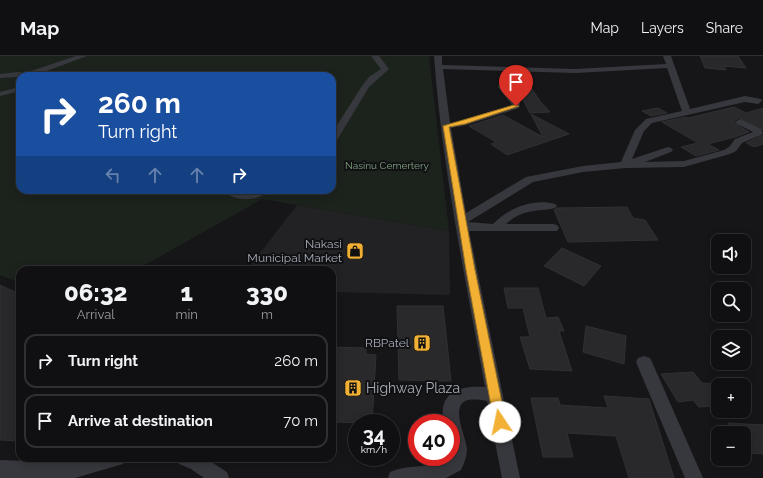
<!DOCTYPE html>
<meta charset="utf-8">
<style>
body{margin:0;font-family:Raleway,sans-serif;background:#19191b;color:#f1f3f6;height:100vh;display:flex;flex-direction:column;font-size:15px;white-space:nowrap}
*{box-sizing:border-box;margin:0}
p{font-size:13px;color:#9c9d9f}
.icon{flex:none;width:22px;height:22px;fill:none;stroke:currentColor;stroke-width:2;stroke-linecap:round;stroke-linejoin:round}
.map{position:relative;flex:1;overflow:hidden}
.panel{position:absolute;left:16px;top:210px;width:320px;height:196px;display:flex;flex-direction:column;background:#101012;border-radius:12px;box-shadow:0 2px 10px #0003,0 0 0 1px #303032}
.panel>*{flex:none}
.hud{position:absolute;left:16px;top:16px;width:320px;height:122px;border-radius:12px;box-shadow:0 2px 10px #0003,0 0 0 1px #303032;background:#1a4fa0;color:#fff;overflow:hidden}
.fabs{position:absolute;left:711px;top:178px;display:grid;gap:8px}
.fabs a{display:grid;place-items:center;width:40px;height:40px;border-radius:8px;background:#101012;box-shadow:0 2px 10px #0003,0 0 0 1px #303032;font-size:20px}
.speed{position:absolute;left:348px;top:358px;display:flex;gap:8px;font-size:20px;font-weight:700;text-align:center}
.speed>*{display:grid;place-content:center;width:52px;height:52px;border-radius:50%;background:#101012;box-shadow:0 2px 10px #0003,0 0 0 1px #303032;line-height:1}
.speed small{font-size:10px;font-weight:400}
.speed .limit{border:6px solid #d22;background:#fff;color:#111}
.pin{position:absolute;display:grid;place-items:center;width:34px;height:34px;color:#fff;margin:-41px -17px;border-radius:50% 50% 50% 0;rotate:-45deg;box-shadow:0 0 4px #0007}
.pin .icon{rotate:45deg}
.me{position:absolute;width:44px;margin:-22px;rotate:349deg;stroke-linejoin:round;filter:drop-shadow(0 0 3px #0008)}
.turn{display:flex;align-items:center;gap:14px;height:84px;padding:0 16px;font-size:18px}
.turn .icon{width:52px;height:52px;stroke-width:2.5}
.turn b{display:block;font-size:28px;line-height:34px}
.lanes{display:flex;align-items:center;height:38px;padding:0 16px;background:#0003;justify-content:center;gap:20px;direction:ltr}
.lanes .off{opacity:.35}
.eta{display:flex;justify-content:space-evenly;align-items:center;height:68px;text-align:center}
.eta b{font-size:24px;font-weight:800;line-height:28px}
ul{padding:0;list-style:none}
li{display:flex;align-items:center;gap:12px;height:54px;margin:0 8px 6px;padding:0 8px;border:2px solid #303032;border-radius:12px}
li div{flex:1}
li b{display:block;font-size:15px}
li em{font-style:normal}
header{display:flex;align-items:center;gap:24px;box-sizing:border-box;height:56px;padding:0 20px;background:#101012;border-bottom:1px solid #303032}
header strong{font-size:19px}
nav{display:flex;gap:22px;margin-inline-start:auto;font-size:14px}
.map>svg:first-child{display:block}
</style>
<header>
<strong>Map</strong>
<nav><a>Map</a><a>Layers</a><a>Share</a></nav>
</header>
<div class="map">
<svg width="763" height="422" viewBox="0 0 763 422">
<rect width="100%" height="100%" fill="#161618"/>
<polygon fill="#222225" points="297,149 449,175 450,239 332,236 332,214 247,214"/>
<path fill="#1c231d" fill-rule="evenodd" d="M0,0h429l20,175 -187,-32 -126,71h-116v13l-20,-8zM20,20h312v114h-312z"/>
<g fill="#29292c" stroke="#303034">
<polygon points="700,0 738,0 746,12 724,10 726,14 705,12"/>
<polygon points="511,30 530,30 540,45 550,56 530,57 521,40 516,40"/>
<polygon points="734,51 746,57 763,52 763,74 739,62 734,65 734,67 749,76 735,81 708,88 719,94 696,100 681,91 698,87 662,66 686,61 688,62"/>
<polygon points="658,52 667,57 651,60 642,55"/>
<polygon points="531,58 569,78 507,99 491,88 496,86 469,70 503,59 543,81"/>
<polygon points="763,79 763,88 754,91 746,87"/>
<polygon points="627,151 633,162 645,164 658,184 568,186 554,154 557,152"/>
<polygon points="562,192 601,210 584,230 544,210"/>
<polygon points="0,229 20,238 20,385 0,384"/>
<polygon points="504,232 538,232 546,262 558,261 564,275 559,275 572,315 530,313 520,281 530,281 523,252 508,252"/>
<polygon points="397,250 443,250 451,325 399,324"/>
<polygon points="586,270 626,280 624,308 583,296"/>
<polygon points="332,291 366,292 366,298 376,299 372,367 332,366"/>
<polygon points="693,316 702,327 718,328 718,350 699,351 693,344 678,346 661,318"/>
<polygon points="604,340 649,343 674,422 629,422 616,380 567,377 573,401 543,401 531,342 558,342 560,349 608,352"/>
<polygon points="728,367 763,369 763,398 744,397 744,377 733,377"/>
</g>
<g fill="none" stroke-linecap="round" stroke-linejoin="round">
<g fill="#37383d" fill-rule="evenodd">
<polygon points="76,0 87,0 33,20 0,22 0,18 18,16 25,17"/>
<polygon points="371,0 379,0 389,13 369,31 337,84 332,87 332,77 362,30 369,21 381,13"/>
<path d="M434,0h8v9l133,4 91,-5 -3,-8h8l19,53 55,-13 16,3 1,2 -4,3 -13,-2 -93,21 -8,8 -12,28 36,-12 3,1 2,2 -2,2 -26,10 39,-1 40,-11 5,-3 6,-8 18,-7 -16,-8 -2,-2 5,-3 21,10 2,4 -2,2 -19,8 -6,8 -6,3 -46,13 -58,1 -43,4 -50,10 -65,40 25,2c15,-16 41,-26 62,-20l2,2 -2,2 -4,1c-17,2 -32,2 -45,15h47l4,1 2,3 -2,3h-88l51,247h-18l-15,-77c-5,-1 -13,-2 -19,-1 -19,5 -2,36 -1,49 0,7 -3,15 -6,21l-15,8h-58l2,-6c16,-7 34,-4 50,-10 5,-2 6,-5 11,-5v-34h-7c-7,-31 16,-38 41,-36 -20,-110 -43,-220 -51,-331zM667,12l15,43 -36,8 -11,11 -14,32 -38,4 -57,11 -60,36 -15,-85 15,-3 53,-17 1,-5 -15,-18h-6l-1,2 14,18 -51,16 -11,2 -7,-54 132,4z"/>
<polygon points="20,31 20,35 0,40 0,36"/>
<path d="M223,134h15l13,3 6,-3h12c-9,12 -37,12 -46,0z"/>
<polygon points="644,300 650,302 652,306 703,422 685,422 636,306 638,302"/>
<polygon points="85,402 126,402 123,408 75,422 0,422 0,404 60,406"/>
<polygon points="176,402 205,402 227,416 229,422 204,422 191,413 179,408"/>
</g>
</g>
<polygon fill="#f2b134" stroke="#9d7322" points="514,49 519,50 465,68 449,71 475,214 506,366 504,370 500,372 496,370 494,366 466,214 443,70"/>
<defs>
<symbol id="shop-square" viewBox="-11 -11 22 22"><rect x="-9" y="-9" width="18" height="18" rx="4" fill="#f2b134" stroke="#111113"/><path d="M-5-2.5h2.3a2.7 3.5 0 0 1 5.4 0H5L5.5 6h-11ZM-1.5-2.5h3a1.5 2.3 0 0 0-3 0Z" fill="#111"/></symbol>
<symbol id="building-square" viewBox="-11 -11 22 22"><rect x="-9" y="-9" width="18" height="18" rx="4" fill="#f2b134" stroke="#111113"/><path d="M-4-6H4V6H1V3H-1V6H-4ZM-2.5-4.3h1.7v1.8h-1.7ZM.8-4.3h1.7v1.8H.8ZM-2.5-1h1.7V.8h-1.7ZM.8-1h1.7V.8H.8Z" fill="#111"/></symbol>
</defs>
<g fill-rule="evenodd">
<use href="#shop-square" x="345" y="185" width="20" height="20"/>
<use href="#building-square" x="412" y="277" width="20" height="20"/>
<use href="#building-square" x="343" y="322" width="20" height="20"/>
</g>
<g text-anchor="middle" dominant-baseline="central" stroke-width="4" stroke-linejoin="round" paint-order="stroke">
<g font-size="10" fill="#7fa381" stroke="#111113">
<text x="387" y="109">Nasinu Cemertery</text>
</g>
<g font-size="12" fill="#a8adb8" stroke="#111113" text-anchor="end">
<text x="342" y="188">Nakasi<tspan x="342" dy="14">Municipal Market</tspan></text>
<text x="409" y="287">RBPatel</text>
</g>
<g font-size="14" fill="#a8adb8" stroke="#111113" text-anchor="start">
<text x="366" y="332">Highway Plaza</text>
</g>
</g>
</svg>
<div class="fabs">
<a><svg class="icon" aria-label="sound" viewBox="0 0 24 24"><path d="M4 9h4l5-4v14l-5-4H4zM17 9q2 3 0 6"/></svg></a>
<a><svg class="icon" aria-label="search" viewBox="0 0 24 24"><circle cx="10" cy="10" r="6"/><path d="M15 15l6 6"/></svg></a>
<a><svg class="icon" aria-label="layers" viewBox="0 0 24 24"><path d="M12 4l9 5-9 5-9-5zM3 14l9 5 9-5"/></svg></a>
<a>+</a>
<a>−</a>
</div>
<div class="speed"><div>34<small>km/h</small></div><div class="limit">40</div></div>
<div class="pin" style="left:516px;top:50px;background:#d93025"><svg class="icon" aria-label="arrive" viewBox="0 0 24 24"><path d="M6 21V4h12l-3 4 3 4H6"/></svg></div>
<svg class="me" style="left:500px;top:366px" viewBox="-20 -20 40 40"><circle r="19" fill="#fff"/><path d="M0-13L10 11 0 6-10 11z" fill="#f2b134"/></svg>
<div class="hud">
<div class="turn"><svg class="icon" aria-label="right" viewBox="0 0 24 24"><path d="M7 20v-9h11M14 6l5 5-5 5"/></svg><div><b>260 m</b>Turn right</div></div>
<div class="lanes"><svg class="icon off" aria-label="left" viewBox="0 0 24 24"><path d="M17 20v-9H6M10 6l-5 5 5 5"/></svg><svg class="icon off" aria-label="ahead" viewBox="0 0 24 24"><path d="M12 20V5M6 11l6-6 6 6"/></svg><svg class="icon off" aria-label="ahead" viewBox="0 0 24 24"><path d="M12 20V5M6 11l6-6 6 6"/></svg><svg class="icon" aria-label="right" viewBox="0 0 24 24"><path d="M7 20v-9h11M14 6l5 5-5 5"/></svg></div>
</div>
<section class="panel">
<div class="eta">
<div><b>06:32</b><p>Arrival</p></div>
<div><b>1</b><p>min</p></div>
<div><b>330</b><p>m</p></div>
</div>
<ul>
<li><svg class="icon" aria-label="right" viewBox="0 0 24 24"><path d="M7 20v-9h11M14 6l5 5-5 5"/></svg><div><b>Turn right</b></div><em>260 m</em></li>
<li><svg class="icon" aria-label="arrive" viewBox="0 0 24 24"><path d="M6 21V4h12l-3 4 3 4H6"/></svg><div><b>Arrive at destination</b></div><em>70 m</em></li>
</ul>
</section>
</div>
